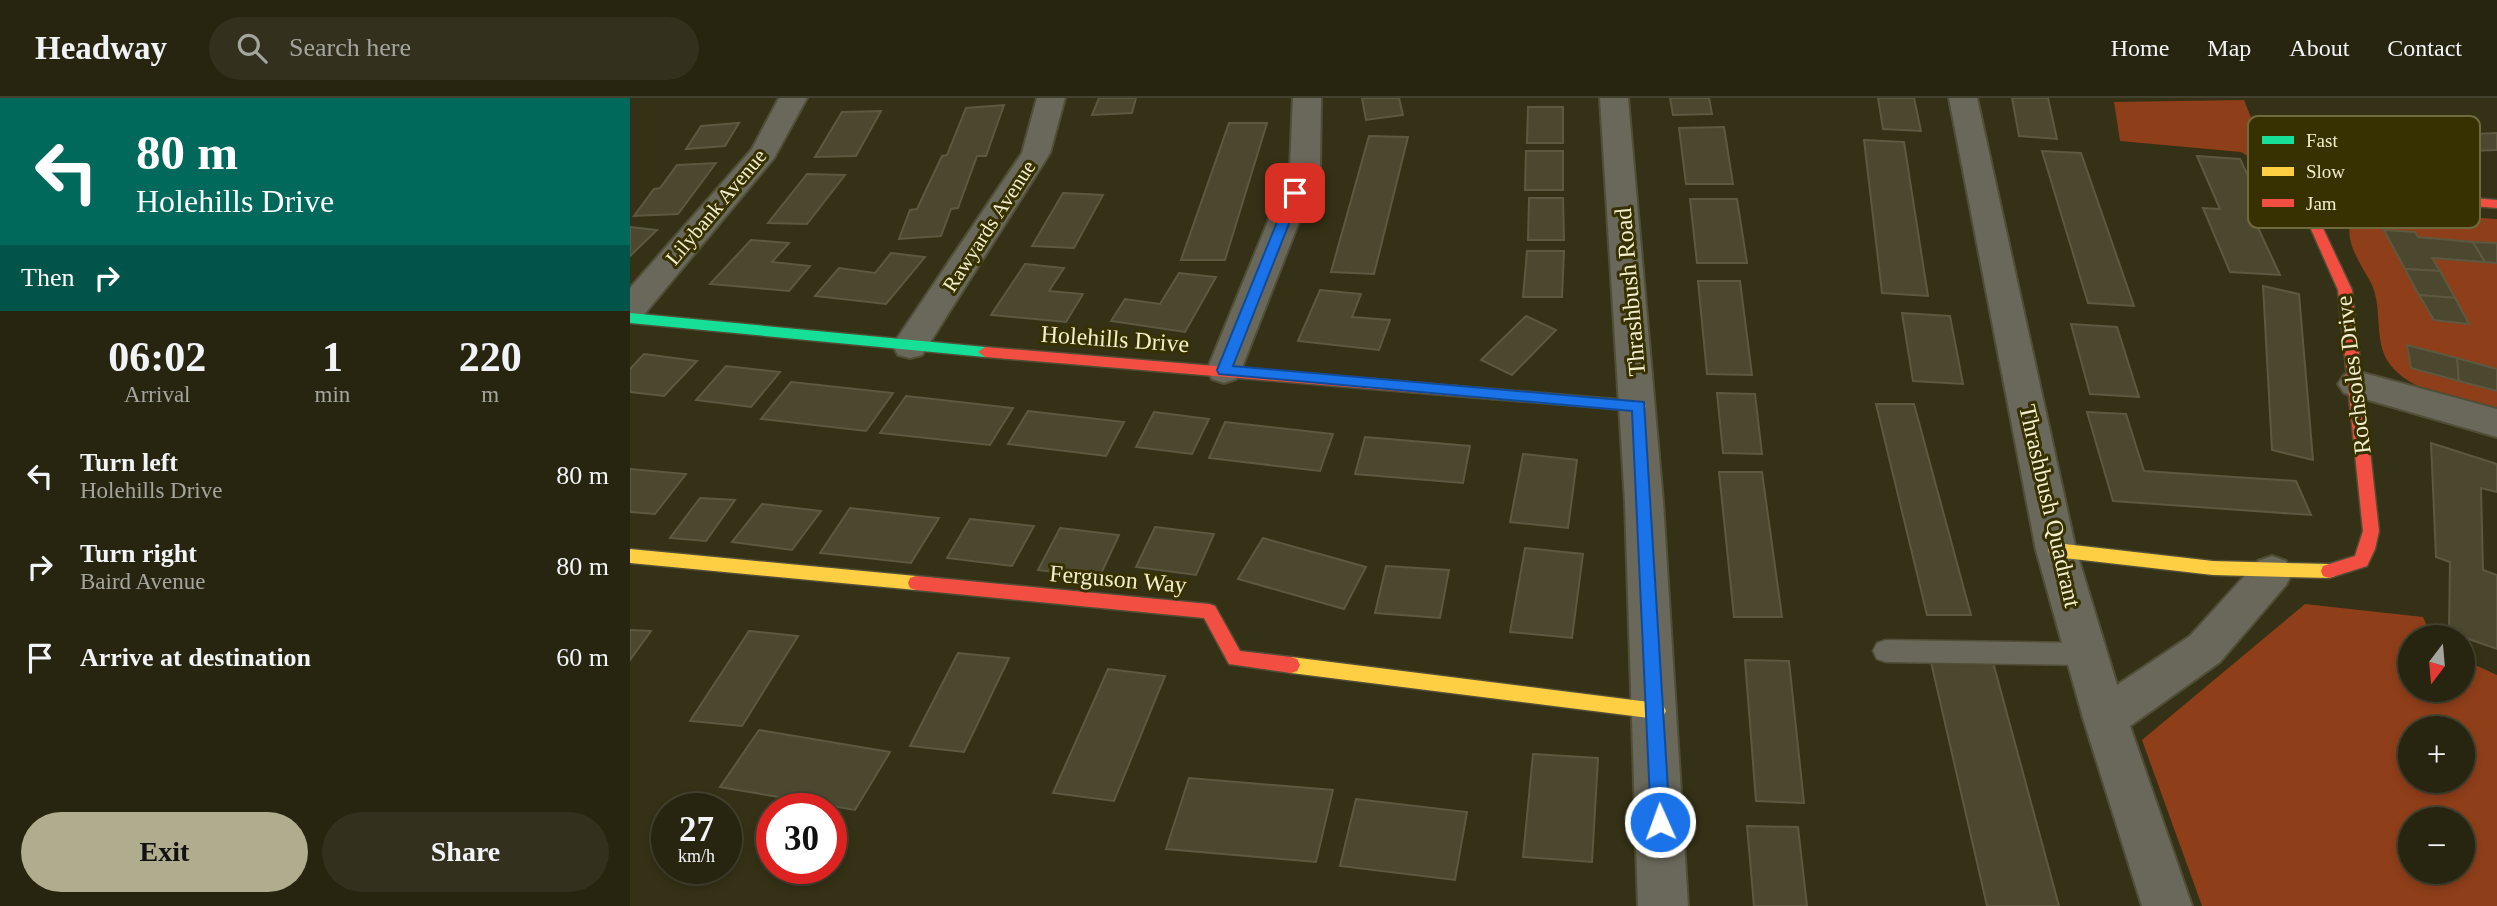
<!DOCTYPE html>
<meta charset="utf-8">
<style>
body{margin:0;font-family:"Times New Roman",serif;background:#33311e;color:#f1f3f6;height:100vh;display:flex;flex-direction:column;font-size:26px;white-space:nowrap}
*{box-sizing:border-box;margin:0}
p{font-size:23px;color:#a4a59f}
.icon{flex:none;width:38px;height:38px;fill:none;stroke:currentColor;stroke-width:2;stroke-linecap:round;stroke-linejoin:round}
.map{position:relative;flex:1;overflow:hidden}
.details{display:flex;flex-direction:column;background:#272510;width:630px}
.details>*{flex:none}
.top-card{background:#00695c;color:#fff;overflow:hidden}
.needle{width:46px;rotate:196deg}
.buttons{position:absolute;left:1768px;top:527px;display:grid;gap:14px}
.buttons a{display:grid;place-items:center;width:77px;height:77px;border-radius:50%;background:#272510;box-shadow:0 4px 10px #0003,0 0 0 2px #434230;font-size:35px}
.speed{position:absolute;left:21px;top:695px;display:flex;gap:14px;font-size:35px;font-weight:700;text-align:center}
.speed>*{display:grid;place-content:center;width:91px;height:91px;border-radius:50%;background:#272510;box-shadow:0 4px 10px #0003,0 0 0 2px #434230;line-height:1}
.speed small{font-size:18px;font-weight:400}
.speed .limit{border:10px solid #d22;background:#fff;color:#111}
.pin{position:absolute;display:grid;place-items:center;width:60px;height:60px;color:#fff;margin:-30px;border-radius:14px;box-shadow:0 4px 10px #0006}
.me{position:absolute;width:77px;margin:-38px;rotate:358deg;stroke-linejoin:round;filter:drop-shadow(0 0 5px #0008)}
.turn{display:flex;align-items:center;gap:24px;height:147px;padding:0 21px;font-size:32px}
.turn .icon{width:91px;height:91px;stroke-width:2.5}
.turn b{display:block;font-size:49px;line-height:60px}
.then{display:flex;align-items:center;height:66px;padding:0 21px;background:#0003;gap:14px;font-size:26px}
.eta{display:flex;justify-content:space-evenly;align-items:center;height:119px;text-align:center}
.eta b{font-size:42px;font-weight:600;line-height:49px}
.cta{display:flex;gap:14px;margin-top:auto;padding:14px 21px}
.cta a{flex:1;height:80px;border-radius:42px;background:#b0ac8e;color:#111;font-size:28px;font-weight:600;line-height:80px;text-align:center}
.cta a+a{background:#33311e;color:#f1f3f6}
ul{padding:0;list-style:none}
li{display:flex;align-items:center;gap:21px;height:91px;padding:0 21px}
li div{flex:1}
li b{display:block;font-size:26px}
li em{font-style:normal}
header{display:flex;align-items:center;gap:42px;box-sizing:border-box;height:98px;padding:0 35px;background:#272510;border-bottom:2px solid #434230}
header strong{font-size:33px}
nav{display:flex;gap:38px;margin-inline-start:auto;font-size:24px}
.search{width:490px;height:63px;background:#33311e;display:flex;align-items:center;gap:18px;box-sizing:border-box;padding:0 24px;border-radius:38px;color:#a4a59f;font-size:26px}
main{display:flex;flex:1;min-height:0}
.map>svg:first-child{display:block}
</style>
<header>
<strong>Headway</strong>
<div class="search"><svg class="icon" aria-label="search" viewBox="0 0 24 24"><circle cx="10" cy="10" r="6"/><path d="M15 15l6 6"/></svg>Search here</div>
<nav><a>Home</a><a>Map</a><a>About</a><a>Contact</a></nav>
</header>
<main>
<section class="details">
<div class="top-card">
<div class="turn"><svg class="icon" aria-label="left" viewBox="0 0 24 24"><path d="M17 20v-9H6M10 6l-5 5 5 5"/></svg><div><b>80 m</b>Holehills Drive</div></div>
<div class="then">Then<svg class="icon" aria-label="right" viewBox="0 0 24 24"><path d="M7 20v-9h11M14 6l5 5-5 5"/></svg></div>
</div>
<div class="eta">
<div><b>06:02</b><p>Arrival</p></div>
<div><b>1</b><p>min</p></div>
<div><b>220</b><p>m</p></div>
</div>
<ul>
<li><svg class="icon" aria-label="left" viewBox="0 0 24 24"><path d="M17 20v-9H6M10 6l-5 5 5 5"/></svg><div><b>Turn left</b><p>Holehills Drive</p></div><em>80 m</em></li>
<li><svg class="icon" aria-label="right" viewBox="0 0 24 24"><path d="M7 20v-9h11M14 6l5 5-5 5"/></svg><div><b>Turn right</b><p>Baird Avenue</p></div><em>80 m</em></li>
<li><svg class="icon" aria-label="arrive" viewBox="0 0 24 24"><path d="M6 21V4h12l-3 4 3 4H6"/></svg><div><b>Arrive at destination</b></div><em>60 m</em></li>
</ul>
<div class="cta"><a>Exit</a><a>Share</a></div>
</section>
<div class="map">
<svg width="1867" height="808" viewBox="0 0 1867 808">
<rect width="100%" height="100%" fill="#343116"/>
<g fill="#8e3e19" fill-rule="evenodd">
<polygon points="1614,2 1630,42 1658,73 1630,75 1619,59 1611,54 1490,43 1484,4"/>
<path d="M1744,113l123,8v24l-79,-6 -3,-5 -31,-2 50,90 35,3 -37,-65 65,5v106l-89,-23 3,22 86,23v19c-38,-11 -107,-19 -116,-66 -4,-19 -1,-41 -9,-59 -11,-22 -31,-45 -19,-69z"/>
<path d="M1675,506l118,13 9,20h-22v53h52v-31l35,16v231h-295l-60,-166zM1832,630v52h-52v-52zM1832,721v53h-52v-53z"/>
</g>
<g fill="#4c482f" stroke="#5c5940" stroke-width="2">
<polygon points="469,0 506,0 502,15 462,17"/>
<polygon points="732,0 769,0 773,17 736,22"/>
<polygon points="1040,0 1079,0 1082,16 1043,17"/>
<polygon points="1248,0 1284,0 1291,33 1253,31"/>
<polygon points="1382,0 1418,0 1427,41 1389,38"/>
<polygon points="374,7 356,58 347,58 328,110 321,111 311,138 269,141 280,112 287,111 312,58 317,57 336,10"/>
<polygon points="898,9 933,9 933,45 897,45"/>
<polygon points="251,13 226,58 185,59 212,14"/>
<polygon points="109,25 95,48 56,51 71,28"/>
<polygon points="599,25 637,25 595,162 551,162"/>
<polygon points="1094,29 1103,86 1056,86 1049,30"/>
<polygon points="1867,35 1867,52 1840,53 1823,37"/>
<polygon points="739,38 778,39 744,176 701,174"/>
<polygon points="1234,42 1274,44 1298,198 1252,195"/>
<polygon points="896,53 933,53 933,92 895,92"/>
<polygon points="1412,53 1451,55 1504,208 1458,205"/>
<polygon points="1567,58 1610,61 1638,120 1623,119 1650,177 1600,174 1573,110 1590,111"/>
<polygon points="86,65 48,116 4,118 24,91 30,90 47,67"/>
<polygon points="177,76 215,77 177,126 138,125"/>
<polygon points="433,95 473,97 444,150 402,148"/>
<polygon points="899,100 933,100 934,142 898,142"/>
<polygon points="1060,101 1107,101 1117,165 1067,165"/>
<polygon points="0,129 27,132 0,158"/>
<polygon points="1754,132 1785,134 1788,139 1843,144 1855,164 1802,160 1810,173 1775,171"/>
<polygon points="121,142 159,145 142,164 180,168 159,193 80,186"/>
<polygon points="1843,144 1867,145 1867,165 1855,164"/>
<polygon points="897,153 934,153 932,199 893,199"/>
<polygon points="261,155 295,159 256,206 185,198 209,170 245,175"/>
<polygon points="395,166 434,170 419,193 453,196 436,224 361,217"/>
<polygon points="1775,171 1810,173 1825,200 1789,197"/>
<polygon points="549,175 586,179 555,234 481,223 495,201 530,206"/>
<polygon points="1068,183 1110,183 1122,277 1077,276"/>
<polygon points="1633,188 1669,196 1683,362 1642,352"/>
<polygon points="690,192 731,196 722,219 760,222 749,252 668,243"/>
<polygon points="1789,197 1825,200 1839,226 1804,222"/>
<polygon points="1272,215 1320,218 1333,286 1283,283"/>
<polygon points="896,218 926,232 882,277 851,262"/>
<polygon points="1441,226 1487,229 1509,299 1460,296"/>
<polygon points="1777,247 1827,260 1829,283 1781,270"/>
<polygon points="14,256 67,263 34,298 0,294 0,271"/>
<polygon points="1827,260 1867,271 1867,293 1829,283"/>
<polygon points="96,268 150,274 121,309 66,302"/>
<polygon points="161,284 263,295 236,333 131,321"/>
<polygon points="1087,295 1125,296 1132,356 1093,355"/>
<polygon points="276,298 383,310 360,347 250,335"/>
<polygon points="1246,306 1284,306 1341,517 1297,517"/>
<polygon points="398,313 494,324 476,358 378,346"/>
<polygon points="524,314 579,321 562,356 506,349"/>
<polygon points="1457,314 1496,316 1514,373 1666,383 1681,417 1483,403"/>
<polygon points="595,324 703,336 690,373 579,360"/>
<polygon points="735,339 840,348 833,385 725,376"/>
<polygon points="1801,345 1867,366 1867,394 1851,390 1853,472 1867,477 1867,551 1819,534 1820,464 1806,459"/>
<polygon points="893,356 947,362 938,430 880,424"/>
<polygon points="0,371 56,376 25,416 0,414"/>
<polygon points="1089,374 1132,374 1152,519 1104,519"/>
<polygon points="70,400 105,402 76,443 40,440"/>
<polygon points="132,406 191,413 162,452 102,444"/>
<polygon points="220,410 309,420 281,465 190,455"/>
<polygon points="340,421 404,428 382,468 317,460"/>
<polygon points="525,429 584,436 566,477 506,469"/>
<polygon points="430,430 489,437 469,480 408,472"/>
<polygon points="633,440 736,469 714,511 608,481"/>
<polygon points="895,450 953,456 942,540 880,534"/>
<polygon points="756,468 819,472 810,520 745,515"/>
<polygon points="0,532 21,533 0,562"/>
<polygon points="119,533 168,538 112,628 60,623"/>
<polygon points="328,555 379,560 334,654 280,648"/>
<polygon points="1115,562 1159,563 1174,705 1126,703"/>
<polygon points="1301,564 1363,564 1429,808 1357,808"/>
<polygon points="478,571 535,578 484,703 423,695"/>
<polygon points="129,632 260,654 225,712 90,689"/>
<polygon points="903,656 968,660 962,764 893,759"/>
<polygon points="559,680 703,692 686,764 536,751"/>
<polygon points="726,701 837,714 825,782 710,768"/>
<polygon points="1117,728 1168,729 1177,808 1124,808"/>
</g>
<g fill="none" stroke-linecap="round" stroke-linejoin="round">
<defs>
<polygon id="lane" points="1256,542 1456,545 1465,548 1469,556 1465,564 1456,567 1256,564 1247,561 1243,553 1247,545"/>
<g id="street">
<polygon points="149,0 177,0 144,60 12,219 0,222 0,190 122,51"/>
<polygon points="407,0 435,0 420,55 292,257 280,260 268,257 263,248 268,239 392,55"/>
<polygon points="663,0 691,0 690,70 611,272 606,281 594,285 582,281 577,272 660,70"/>
<polygon points="970,0 998,0 1033,404 1058,808 1008,808 995,404"/>
<polygon points="1319,0 1347,0 1446,452 1487,587 1560,538 1628,463 1642,458 1656,463 1662,475 1656,487 1590,564 1500,628 1562,808 1512,808 1453,620 1406,452"/>
<polygon points="1726,273 1867,311 1867,339 1714,295 1708,286 1714,277"/>
</g>
<polygon id="fast" points="0,215 355,249 362,254 355,259 0,225"/>
<g id="slow">
<polygon points="862,291 1009,303 1016,308 1009,313 862,301 855,296"/>
<polygon points="1426,445 1583,463 1699,466 1705,468 1707,473 1705,478 1699,480 1583,477 1426,459 1420,457 1418,452 1420,447"/>
<polygon points="0,451 286,478 292,480 294,485 292,490 286,492 0,465"/>
<polygon points="661,559 1027,605 1033,607 1036,613 1033,619 1027,621 661,575 655,573 652,567 655,561"/>
</g>
<g id="jam">
<polygon points="1708,89 1867,102 1867,110 1709,97 1698,101 1689,110 1689,122 1722,192 1749,433 1745,451 1737,468 1699,480 1693,478 1691,473 1693,468 1725,458 1733,433 1708,192 1677,122 1679,106 1690,95"/>
<polygon points="355,249 862,291 869,296 862,301 355,259 348,254"/>
<polygon points="286,478 579,506 585,508 610,553 661,559 667,561 670,567 667,573 661,575 599,566 574,520 286,492 280,490 278,485 280,480"/>
</g>
</defs>
<use href="#lane" stroke="#504e36" stroke-width="3"/>
<use href="#street" stroke="#504e36" stroke-width="4"/>
<use href="#fast" stroke="#504e36" stroke-width="3"/>
<use href="#slow" stroke="#504e36" stroke-width="3"/>
<use href="#jam" stroke="#504e36" stroke-width="3"/>
<use href="#lane" fill="#6a685a" fill-rule="evenodd"/>
<use href="#street" fill="#6a685a" fill-rule="evenodd"/>
<use href="#fast" fill="#16e098" fill-rule="evenodd"/>
<use href="#slow" fill="#ffcf43" fill-rule="evenodd"/>
<use href="#jam" fill="#f24e42" fill-rule="evenodd"/>
</g>
<polygon fill="#1a73e8" stroke="#114b97" stroke-width="2" points="660,92 671,95 603,268 1014,304 1040,724 1037,731 1030,734 1023,731 1021,724 1002,313 589,276 587,272"/>
<g text-anchor="middle" dominant-baseline="central" stroke-width="6" stroke-linejoin="round" paint-order="stroke">
<g font-size="21" fill="#f2eece" stroke="#373000">
<text transform="translate(86 109) rotate(-50)">Lilybank Avenue</text>
<text transform="translate(359 128) rotate(-57)">Rawyards Avenue</text>
</g>
<g font-size="24" fill="#f2eece" stroke="#373000">
<text transform="translate(1000 194) rotate(-95)">Thrashbush Road</text>
<text transform="translate(485 241) rotate(4)">Holehills Drive</text>
<text transform="translate(1723 277) rotate(-97)">Rochsoles Drive</text>
<text transform="translate(1420 408) rotate(77)">Thrashbush Quadrant</text>
<text transform="translate(488 481) rotate(5)">Ferguson Way</text>
</g>
</g>
<rect x="1618" y="18" width="232" height="112" rx="10" fill="#373000" stroke="#6f693e" stroke-width="2"/>
<rect x="1632" y="38" width="32" height="8" fill="#16e098"/>
<rect x="1632" y="69" width="32" height="9" fill="#ffcf43"/>
<rect x="1632" y="101" width="32" height="8" fill="#f24e42"/>
<g font-size="19" fill="#f2eece">
<text x="1676" y="49">Fast</text>
<text x="1676" y="80">Slow</text>
<text x="1676" y="112">Jam</text>
</g>
</svg>
<div class="buttons">
<a><svg class="needle" viewBox="-14 -14 28 28"><path d="M0-13l5 13h-10z" fill="#e53935"/><path d="M0 13l5-13h-10z" fill="#a4a59f"/></svg></a>
<a>+</a>
<a>−</a>
</div>
<div class="speed"><div>27<small>km/h</small></div><div class="limit">30</div></div>
<div class="pin" style="left:665px;top:95px;background:#d93025"><svg class="icon" aria-label="arrive" viewBox="0 0 24 24"><path d="M6 21V4h12l-3 4 3 4H6"/></svg></div>
<svg class="me" style="left:1030px;top:724px" viewBox="-20 -20 40 40"><circle r="17" fill="#1a73e8" stroke="#fff" stroke-width="3"/><path d="M0-11L8 9 0 5-8 9z" fill="#fff"/></svg>
</div>
</main>
